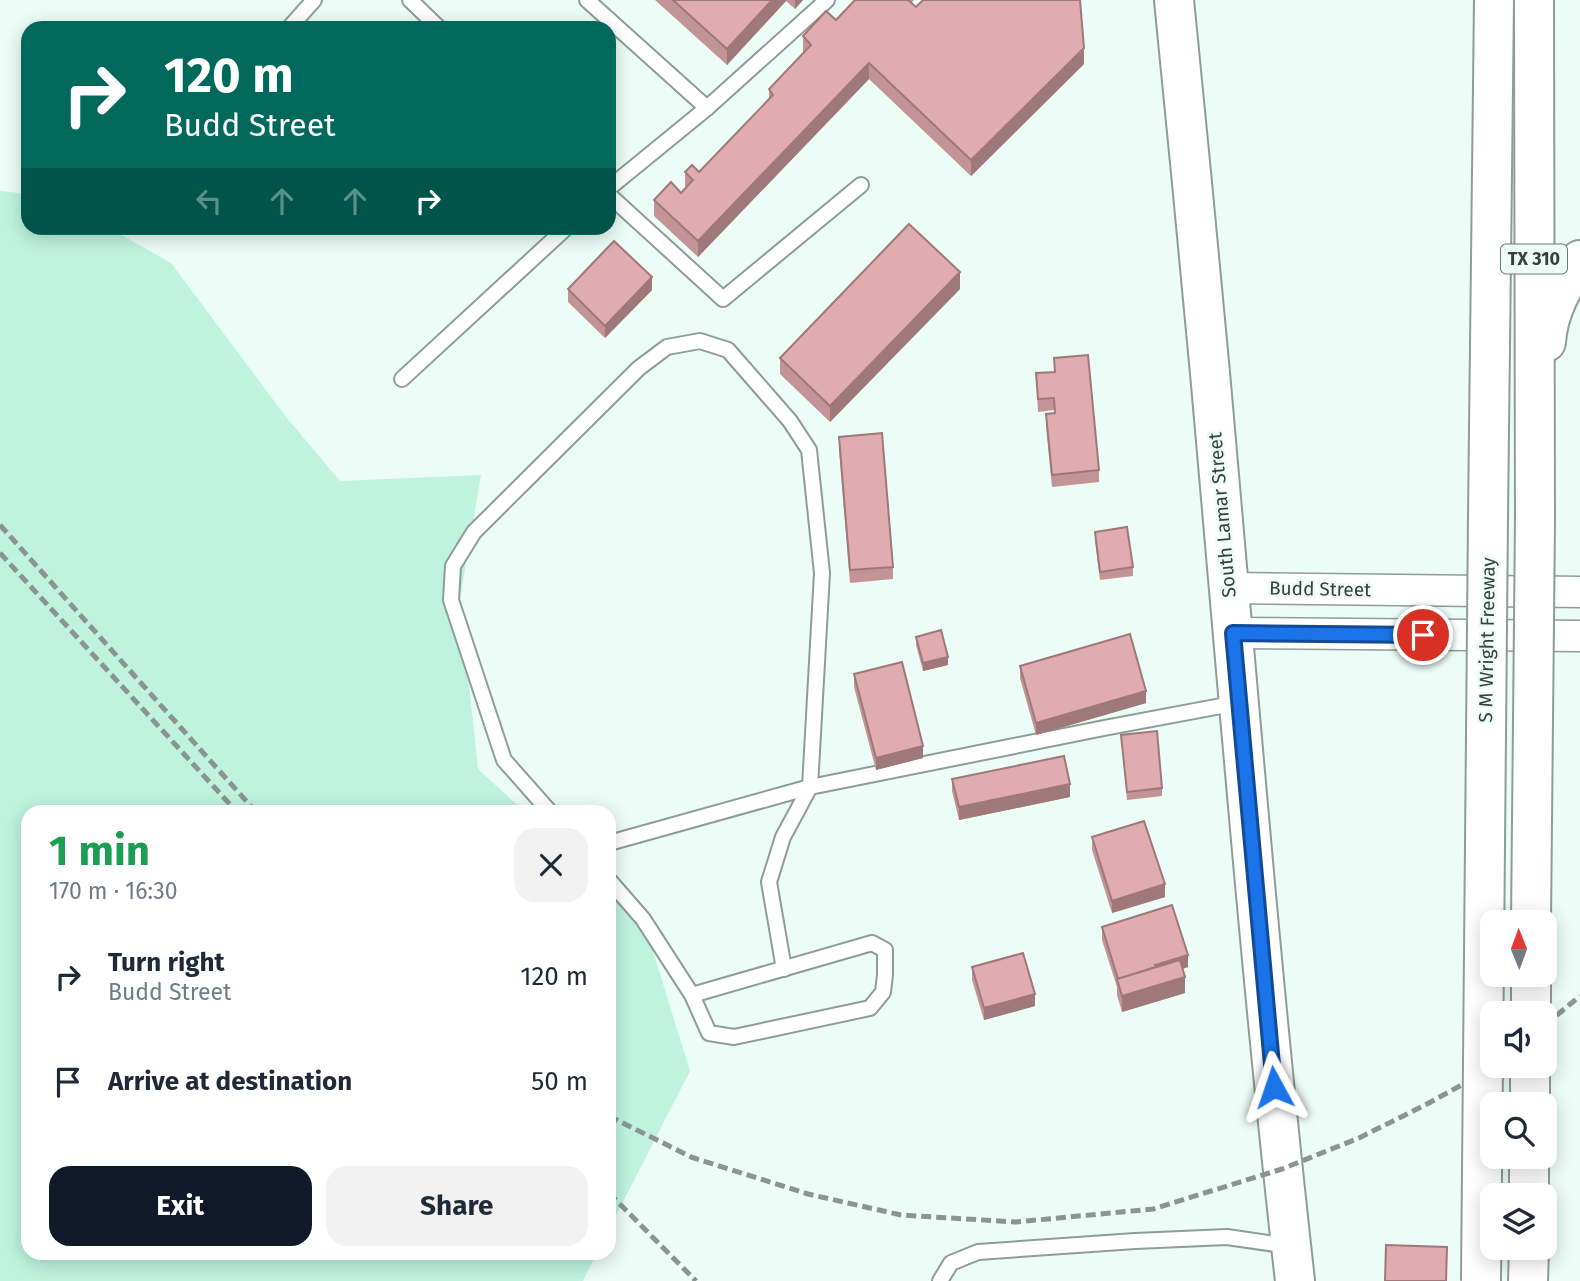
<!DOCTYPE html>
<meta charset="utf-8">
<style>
body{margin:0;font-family:"Fira Sans",sans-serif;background:#f2f2f3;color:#1f2937;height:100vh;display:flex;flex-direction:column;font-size:26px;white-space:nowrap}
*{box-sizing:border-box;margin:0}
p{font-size:23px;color:#747a83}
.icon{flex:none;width:38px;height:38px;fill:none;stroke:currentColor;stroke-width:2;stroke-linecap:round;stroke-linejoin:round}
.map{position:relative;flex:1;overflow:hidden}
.sheet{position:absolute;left:21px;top:805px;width:595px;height:455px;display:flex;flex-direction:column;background:#fff;border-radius:21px;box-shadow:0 4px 18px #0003}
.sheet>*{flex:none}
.guide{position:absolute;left:21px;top:21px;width:595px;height:214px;border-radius:21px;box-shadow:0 4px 18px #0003;background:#00695c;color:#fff;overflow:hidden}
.needle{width:46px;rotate:359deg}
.controls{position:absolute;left:1480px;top:910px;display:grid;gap:14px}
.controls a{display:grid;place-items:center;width:77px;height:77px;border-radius:14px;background:#fff;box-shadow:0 4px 18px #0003;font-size:35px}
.pin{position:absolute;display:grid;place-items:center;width:60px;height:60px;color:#fff;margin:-30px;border:4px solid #fff;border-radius:50%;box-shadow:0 2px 7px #0007}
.me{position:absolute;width:77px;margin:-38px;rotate:355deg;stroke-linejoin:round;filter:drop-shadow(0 0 5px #0008)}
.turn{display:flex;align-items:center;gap:24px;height:147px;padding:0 28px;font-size:32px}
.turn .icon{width:91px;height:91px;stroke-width:2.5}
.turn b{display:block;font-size:49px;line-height:60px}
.lanes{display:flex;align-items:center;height:66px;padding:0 28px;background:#0003;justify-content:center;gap:35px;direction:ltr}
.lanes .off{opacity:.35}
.round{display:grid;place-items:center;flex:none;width:74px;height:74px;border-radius:21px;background:#f2f2f3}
.headline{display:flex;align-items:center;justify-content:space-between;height:119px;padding:0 28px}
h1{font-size:42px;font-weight:700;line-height:52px;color:#1e9e55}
.cta{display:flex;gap:14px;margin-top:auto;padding:14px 28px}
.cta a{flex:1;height:80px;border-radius:21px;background:#111827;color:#fff;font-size:28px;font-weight:700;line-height:80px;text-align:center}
.cta a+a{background:#f2f2f3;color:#1f2937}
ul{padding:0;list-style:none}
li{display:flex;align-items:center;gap:21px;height:105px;padding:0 28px}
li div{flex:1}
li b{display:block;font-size:26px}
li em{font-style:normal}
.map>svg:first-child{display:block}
</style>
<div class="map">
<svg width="1580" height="1281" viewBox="0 0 1580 1281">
<rect width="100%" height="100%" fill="#ecfcf6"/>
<g fill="#bff3e0">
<polygon points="0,191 28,194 28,228 109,228 171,263 286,417 340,481 481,475 460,599 478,769 525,812 28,812 28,1253 597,1253 583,1281 0,1281"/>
<polygon points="609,889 643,919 690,1071 609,1229"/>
</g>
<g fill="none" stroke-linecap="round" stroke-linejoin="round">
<defs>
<g id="lane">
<polyline points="410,0 439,28"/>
<polyline points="587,0 707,108 827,0"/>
<polyline points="289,28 314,0"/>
<polyline points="609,188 707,108"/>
<polyline points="609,195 723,299 861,185"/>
<polyline points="402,379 566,228"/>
<polyline points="550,812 504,760 451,600 453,566 474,532 639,368 667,347 700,341 728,350 790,421 809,450 822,573 810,787 1104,728 1237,703"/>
<polyline points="609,843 810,787 783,837 769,882 784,969"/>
<polyline points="609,880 643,919 692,995 709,1033 734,1037 870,1008 883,992 885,975 885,950 872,943 692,995"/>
<polyline points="940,1281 951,1263 978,1252 1135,1241 1227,1237 1289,1246"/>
</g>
<g id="street">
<polyline points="1228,588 1580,592"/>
<polyline points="1233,633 1580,636"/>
</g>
<path id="secondary" d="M1174,0c12,124 25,249 36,373 27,303 51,606 85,908"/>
<g id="primary">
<polyline points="1534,0 1535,519"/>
<path d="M1546,342c2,-31 17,-57 34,-82"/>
<polyline points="1488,517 1494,0"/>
<polyline points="1531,1013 1531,975"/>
<polyline points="1530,1104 1530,1066"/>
<polyline points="1529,1195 1529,1157"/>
<polyline points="1528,1281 1529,1248"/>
</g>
</defs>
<use href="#lane" stroke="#8e9d97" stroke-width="18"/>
<use href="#street" stroke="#8e9d97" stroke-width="33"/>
<use href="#secondary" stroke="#8e9d97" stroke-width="42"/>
<use href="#primary" stroke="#8e9d97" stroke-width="42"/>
<use href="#lane" stroke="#fff" stroke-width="14"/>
<use href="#street" stroke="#fff" stroke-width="30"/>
<use href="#secondary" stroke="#fff" stroke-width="38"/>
<use href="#primary" stroke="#fff" stroke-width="38"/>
<g stroke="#8a9591" stroke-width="5" stroke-dasharray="10 5" stroke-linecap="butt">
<polyline points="0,525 256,812"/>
<polyline points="0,553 237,812"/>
<polyline points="1545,1025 1580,996"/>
<polyline points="609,1116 691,1157 808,1194 901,1215 1016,1222 1153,1209 1282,1169 1359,1138 1427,1104 1496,1066"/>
<polyline points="609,1193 696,1281"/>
</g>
<defs>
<g id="primary-bridge">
<polyline points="1531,922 1535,519"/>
<polyline points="1481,1281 1488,517"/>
</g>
</defs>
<use href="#primary-bridge" stroke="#8e9d97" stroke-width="42" stroke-linecap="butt"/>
<use href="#primary-bridge" stroke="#fff" stroke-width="38"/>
</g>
<g fill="#c29496">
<polygon points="655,0 803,0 795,9 786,1 727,65"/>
<polygon points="855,0 914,0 911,3 916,7 1084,64 971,176 869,79 698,257 654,216 654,200 681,193 685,189 685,172 699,172 769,100 769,89 803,53 803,36 836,20"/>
<polygon points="568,289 652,290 605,338 568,302"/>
<polygon points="960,289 830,422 780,374 780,358"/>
<polygon points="1054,358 1099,470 1099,482 1052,487 1046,426 1046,414 1054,413 1054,410 1038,412 1036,373 1054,372"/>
<polygon points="839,437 893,567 893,579 850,583 839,449"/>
<polygon points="1095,532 1133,567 1133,576 1100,580 1095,540"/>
<polygon points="916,637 948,665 923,671 916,645"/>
<polygon points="1020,666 1146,703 1036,735 1020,678"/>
<polygon points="854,674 923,758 876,770 854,687"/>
<polygon points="1121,735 1162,788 1162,796 1127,800"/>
<polygon points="952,779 1070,797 959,820 952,791"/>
<polygon points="1092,837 1165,897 1112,913 1092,850"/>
<polygon points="1102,927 1188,967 1182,969 1185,993 1122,1012 1117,995 1117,987 1102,940"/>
<polygon points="972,967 1035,1006 984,1020 972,980"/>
</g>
<g fill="#9e787a">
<polygon points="772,0 786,0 786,1 727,65 727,49"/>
<polygon points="795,0 803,0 795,9"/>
<polygon points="1084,48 1084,64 971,176 971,160"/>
<polygon points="869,63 869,79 698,257 698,241"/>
<polygon points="960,272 960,289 830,422 830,406"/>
<polygon points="652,277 652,290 605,338 605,326"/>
<polygon points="948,657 948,665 923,671 923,663"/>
<polygon points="1146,691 1146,703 1036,735 1036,723"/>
<polygon points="923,746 923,758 876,770 876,758"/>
<polygon points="1070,784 1070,797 959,820 959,807"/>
<polygon points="1165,884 1165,897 1112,913 1112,901"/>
<polygon points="1188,955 1188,967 1156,977 1155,965"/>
<polygon points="1185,977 1185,993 1122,1012 1122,996"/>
<polygon points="1035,994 1035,1006 984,1020 984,1008"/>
</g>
<g fill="#e1acaf" stroke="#9e787a" stroke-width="2">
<polygon points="673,0 772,0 727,49"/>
<polygon points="855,0 908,0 916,7 923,0 1080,0 1084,48 971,160 869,63 698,241 654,200 671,182 681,193 693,180 685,172 692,165 699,172 773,95 769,89 811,45 803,36 826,11 836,20"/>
<polygon points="909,224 960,272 830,406 780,358"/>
<polygon points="614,241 652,277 605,326 568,289"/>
<polygon points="1088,355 1099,470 1052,475 1046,414 1055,413 1054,398 1038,399 1036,373 1055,372 1054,358"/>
<polygon points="882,433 893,567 850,570 839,437"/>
<polygon points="1127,527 1133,567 1100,572 1095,532"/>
<polygon points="941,630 948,657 923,663 916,637"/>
<polygon points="1130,634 1146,691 1036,723 1020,666"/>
<polygon points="902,662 923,746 876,758 854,674"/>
<polygon points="1157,731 1162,788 1127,792 1121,735"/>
<polygon points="1064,756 1070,784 959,807 952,779"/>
<polygon points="1144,821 1165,884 1112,901 1092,837"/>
<polygon points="1172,905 1188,955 1155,965 1156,967 1118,979 1102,927"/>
<polygon points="1023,953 1035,994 984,1008 972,967"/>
<polygon points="1180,960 1185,977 1122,996 1117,979"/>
<polygon points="1386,1245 1447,1247 1446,1281 1385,1281"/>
</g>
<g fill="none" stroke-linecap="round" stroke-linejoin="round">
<defs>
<polyline id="route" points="1274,1087 1233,633 1423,635"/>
</defs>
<use href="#route" stroke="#114b97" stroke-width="18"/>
<use href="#route" stroke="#1a73e8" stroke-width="12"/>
</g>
<g text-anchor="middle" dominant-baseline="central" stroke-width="5" stroke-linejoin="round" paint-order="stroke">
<rect fill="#ecfcf6" stroke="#6e7874" stroke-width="2" x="1501" y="244.5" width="66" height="29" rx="5"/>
<g font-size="18" font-weight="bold" fill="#383f3c">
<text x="1534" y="259">TX 310</text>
</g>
<g font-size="19" fill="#383f3c" stroke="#ecfcf6">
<text transform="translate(1222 515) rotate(-95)">South Lamar Street</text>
<text transform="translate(1320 589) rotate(1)">Budd Street</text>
<text transform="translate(1487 640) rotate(-89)">S M Wright Freeway</text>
</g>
</g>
</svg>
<div class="controls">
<a><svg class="needle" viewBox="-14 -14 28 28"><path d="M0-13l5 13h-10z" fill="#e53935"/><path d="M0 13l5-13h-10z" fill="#747a83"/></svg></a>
<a><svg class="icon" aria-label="sound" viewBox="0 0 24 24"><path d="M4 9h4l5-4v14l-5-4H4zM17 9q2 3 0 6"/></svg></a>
<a><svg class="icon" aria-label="search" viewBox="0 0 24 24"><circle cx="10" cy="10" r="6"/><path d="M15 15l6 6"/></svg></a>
<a><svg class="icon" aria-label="layers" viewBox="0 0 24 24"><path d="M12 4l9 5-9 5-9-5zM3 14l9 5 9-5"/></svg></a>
</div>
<div class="pin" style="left:1423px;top:635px;background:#d93025"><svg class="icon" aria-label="arrive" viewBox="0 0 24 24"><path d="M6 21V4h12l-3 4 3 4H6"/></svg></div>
<svg class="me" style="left:1274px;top:1087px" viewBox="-20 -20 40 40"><path d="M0-17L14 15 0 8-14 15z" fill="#1a73e8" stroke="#fff" stroke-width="4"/></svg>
<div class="guide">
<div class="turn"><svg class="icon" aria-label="right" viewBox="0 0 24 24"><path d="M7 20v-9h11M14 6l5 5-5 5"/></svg><div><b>120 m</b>Budd Street</div></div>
<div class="lanes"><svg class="icon off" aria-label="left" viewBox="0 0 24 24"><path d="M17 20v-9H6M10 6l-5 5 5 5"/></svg><svg class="icon off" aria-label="ahead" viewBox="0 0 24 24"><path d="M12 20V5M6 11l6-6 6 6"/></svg><svg class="icon off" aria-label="ahead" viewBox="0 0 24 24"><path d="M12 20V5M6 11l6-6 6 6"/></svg><svg class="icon" aria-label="right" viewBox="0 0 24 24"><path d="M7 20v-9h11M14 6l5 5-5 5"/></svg></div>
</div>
<section class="sheet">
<div class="headline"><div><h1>1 min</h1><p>170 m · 16:30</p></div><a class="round"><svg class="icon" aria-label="close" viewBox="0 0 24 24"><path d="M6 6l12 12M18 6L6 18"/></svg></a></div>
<ul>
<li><svg class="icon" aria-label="right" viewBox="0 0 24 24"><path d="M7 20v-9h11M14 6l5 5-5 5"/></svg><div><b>Turn right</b><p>Budd Street</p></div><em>120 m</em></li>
<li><svg class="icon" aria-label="arrive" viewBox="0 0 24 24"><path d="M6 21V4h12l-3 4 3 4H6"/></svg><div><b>Arrive at destination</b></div><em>50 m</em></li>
</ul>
<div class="cta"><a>Exit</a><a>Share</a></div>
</section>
</div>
